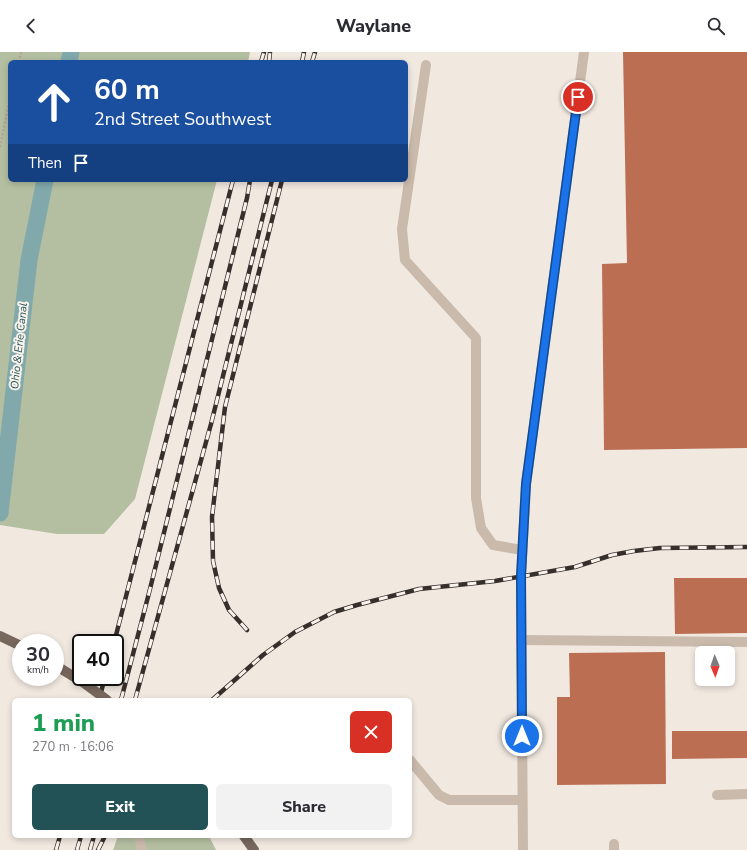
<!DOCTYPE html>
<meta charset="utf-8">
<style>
body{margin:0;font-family:"Nunito Sans",sans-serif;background:#f2f2f3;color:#2b2b33;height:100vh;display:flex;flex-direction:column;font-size:15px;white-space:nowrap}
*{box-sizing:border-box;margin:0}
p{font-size:13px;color:#7c7c81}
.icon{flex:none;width:22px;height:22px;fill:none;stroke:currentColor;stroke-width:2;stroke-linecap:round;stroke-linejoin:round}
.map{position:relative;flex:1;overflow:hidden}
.side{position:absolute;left:12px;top:646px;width:400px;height:140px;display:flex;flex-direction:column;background:#fff;border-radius:6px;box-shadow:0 2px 6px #0003}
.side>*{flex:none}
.top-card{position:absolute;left:8px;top:8px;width:400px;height:122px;border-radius:6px;box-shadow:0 2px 6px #0003;background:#1a4fa0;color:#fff;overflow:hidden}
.needle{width:26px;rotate:178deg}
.fabs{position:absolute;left:695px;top:594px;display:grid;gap:8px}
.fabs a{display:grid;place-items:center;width:40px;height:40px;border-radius:6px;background:#fff;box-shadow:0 2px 6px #0003;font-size:20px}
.speed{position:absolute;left:12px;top:582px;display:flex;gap:8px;font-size:20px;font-weight:700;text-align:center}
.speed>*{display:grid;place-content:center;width:52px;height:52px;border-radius:50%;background:#fff;box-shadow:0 2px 6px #0003;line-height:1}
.speed small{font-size:10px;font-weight:400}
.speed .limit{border:2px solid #111;border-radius:6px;background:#fff;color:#111}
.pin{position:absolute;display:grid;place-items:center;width:34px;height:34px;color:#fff;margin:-17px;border:2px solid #fff;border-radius:50%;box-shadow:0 1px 4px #0007}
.me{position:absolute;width:44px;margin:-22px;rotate:0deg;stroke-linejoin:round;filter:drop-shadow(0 0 3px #0008)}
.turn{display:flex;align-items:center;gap:14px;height:84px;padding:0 20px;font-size:18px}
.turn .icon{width:52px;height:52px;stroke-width:2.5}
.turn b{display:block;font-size:28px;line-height:34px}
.then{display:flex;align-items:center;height:38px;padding:0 20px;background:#0003;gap:8px;font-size:15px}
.round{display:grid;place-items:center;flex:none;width:42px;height:42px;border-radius:6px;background:#f2f2f3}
.summary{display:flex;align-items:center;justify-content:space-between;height:68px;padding:0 20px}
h1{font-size:24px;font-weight:800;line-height:30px;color:#1e9e55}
.cta{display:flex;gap:8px;margin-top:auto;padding:8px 20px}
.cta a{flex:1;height:46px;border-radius:6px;background:#235256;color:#fff;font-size:16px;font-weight:800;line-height:46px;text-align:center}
.cta a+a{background:#f2f2f3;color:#2b2b33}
header{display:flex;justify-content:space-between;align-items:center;height:52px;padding:0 20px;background:#fff;font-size:18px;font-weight:800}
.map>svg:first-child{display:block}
</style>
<header><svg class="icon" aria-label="back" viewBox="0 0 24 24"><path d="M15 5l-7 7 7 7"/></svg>Waylane<svg class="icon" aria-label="search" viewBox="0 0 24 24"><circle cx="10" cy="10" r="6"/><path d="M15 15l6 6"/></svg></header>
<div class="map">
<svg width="747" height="798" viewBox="0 0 747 798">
<rect width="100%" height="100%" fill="#f1e9e0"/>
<g fill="#b4bfa1">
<polygon points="0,0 250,0 248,10 10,10 10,128 217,128 135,447 104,482 57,482 0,473"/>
<polygon points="118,784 209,784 216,798 113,798"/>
</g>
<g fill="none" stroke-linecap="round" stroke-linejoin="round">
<g stroke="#81a9ac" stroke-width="17">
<polyline points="69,10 71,0"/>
<polyline points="0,461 29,208 45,128"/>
</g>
</g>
<g fill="#bc6e53">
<polygon points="623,0 747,0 747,396 604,398 602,212 627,211"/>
<polygon points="674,526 747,526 747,581 675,582"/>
<polygon points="665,600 666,732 557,733 557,645 570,645 569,601"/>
<polygon points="672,679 747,679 747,706 672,707"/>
</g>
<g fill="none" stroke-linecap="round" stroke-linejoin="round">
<g stroke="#b4a497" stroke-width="2.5" stroke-dasharray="2 2" stroke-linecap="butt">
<polyline points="19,10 21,0"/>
<polyline points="0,95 10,46"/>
</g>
<g stroke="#c9baac" stroke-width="10">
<polyline points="426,13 402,177 405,208 476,286 476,446 481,476 493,493 522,498"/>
<polyline points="521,588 747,590"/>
<polyline points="410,708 439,743 449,748 522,748"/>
<polyline points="717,743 747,742"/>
<polyline points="139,784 142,798"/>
<polyline points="614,792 614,798"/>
<polyline points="523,798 521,524 526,432 584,0"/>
</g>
<g stroke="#78675d" stroke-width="10">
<polyline points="0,584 21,594"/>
<polyline points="244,784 254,798"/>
</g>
<defs>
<g id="rail">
<polyline points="261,10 264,0"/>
<polyline points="269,10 270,0"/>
<polyline points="302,10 304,0"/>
<polyline points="312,10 315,0"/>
<polyline points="247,578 229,558 219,536 213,509 212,465 225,355 282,128"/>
<polyline points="114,591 233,128"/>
<polyline points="99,648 105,625"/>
<polyline points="121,648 149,541 247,146 250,128"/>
<polyline points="135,648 211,372 272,128"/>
<polyline points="212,648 263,603 295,580 334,560 357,553 419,537 495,529 575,515 612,503 634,499 660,496 747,495"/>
<polyline points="56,798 60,784"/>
<polyline points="77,798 81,784"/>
<polyline points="90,798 94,784"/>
<polyline points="98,798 105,784"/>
</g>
</defs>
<use href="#rail" stroke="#372f2b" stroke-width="4.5"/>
<use href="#rail" stroke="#f9f3ec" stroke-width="3" stroke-dasharray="9" stroke-linecap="butt"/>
<polyline stroke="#78675d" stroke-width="10" points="55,613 84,631 107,648"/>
</g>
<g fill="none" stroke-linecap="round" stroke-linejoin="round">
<defs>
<polyline id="route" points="522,684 521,524 526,432 578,45"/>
</defs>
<use href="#route" stroke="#114b97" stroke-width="10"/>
<use href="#route" stroke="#1a73e8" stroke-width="7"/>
</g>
<g text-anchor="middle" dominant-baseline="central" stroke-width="4" stroke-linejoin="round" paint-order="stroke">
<g font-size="11" font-style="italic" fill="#235256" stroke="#f9f3ec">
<text transform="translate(19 294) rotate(-84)">Ohio &amp; Erie Canal</text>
</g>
</g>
</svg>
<div class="fabs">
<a><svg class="needle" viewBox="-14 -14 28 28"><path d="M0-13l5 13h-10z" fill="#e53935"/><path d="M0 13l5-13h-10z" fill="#7c7c81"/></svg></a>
</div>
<div class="speed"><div>30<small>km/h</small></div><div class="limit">40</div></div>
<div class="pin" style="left:578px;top:45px;background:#d93025"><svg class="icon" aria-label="arrive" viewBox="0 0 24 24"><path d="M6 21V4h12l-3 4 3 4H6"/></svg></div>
<svg class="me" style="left:522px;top:684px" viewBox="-20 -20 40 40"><circle r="17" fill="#1a73e8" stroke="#fff" stroke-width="3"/><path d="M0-11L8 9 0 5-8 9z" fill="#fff"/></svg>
<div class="top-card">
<div class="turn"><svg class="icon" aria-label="ahead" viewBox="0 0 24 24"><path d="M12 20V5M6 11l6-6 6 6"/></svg><div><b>60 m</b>2nd Street Southwest</div></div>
<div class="then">Then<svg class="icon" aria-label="arrive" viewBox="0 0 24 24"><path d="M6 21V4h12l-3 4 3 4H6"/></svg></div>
</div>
<section class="side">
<div class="summary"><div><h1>1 min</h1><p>270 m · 16:06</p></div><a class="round" style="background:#d93025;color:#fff"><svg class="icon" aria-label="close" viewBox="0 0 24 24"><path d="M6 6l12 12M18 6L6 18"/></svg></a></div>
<div class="cta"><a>Exit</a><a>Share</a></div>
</section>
</div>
